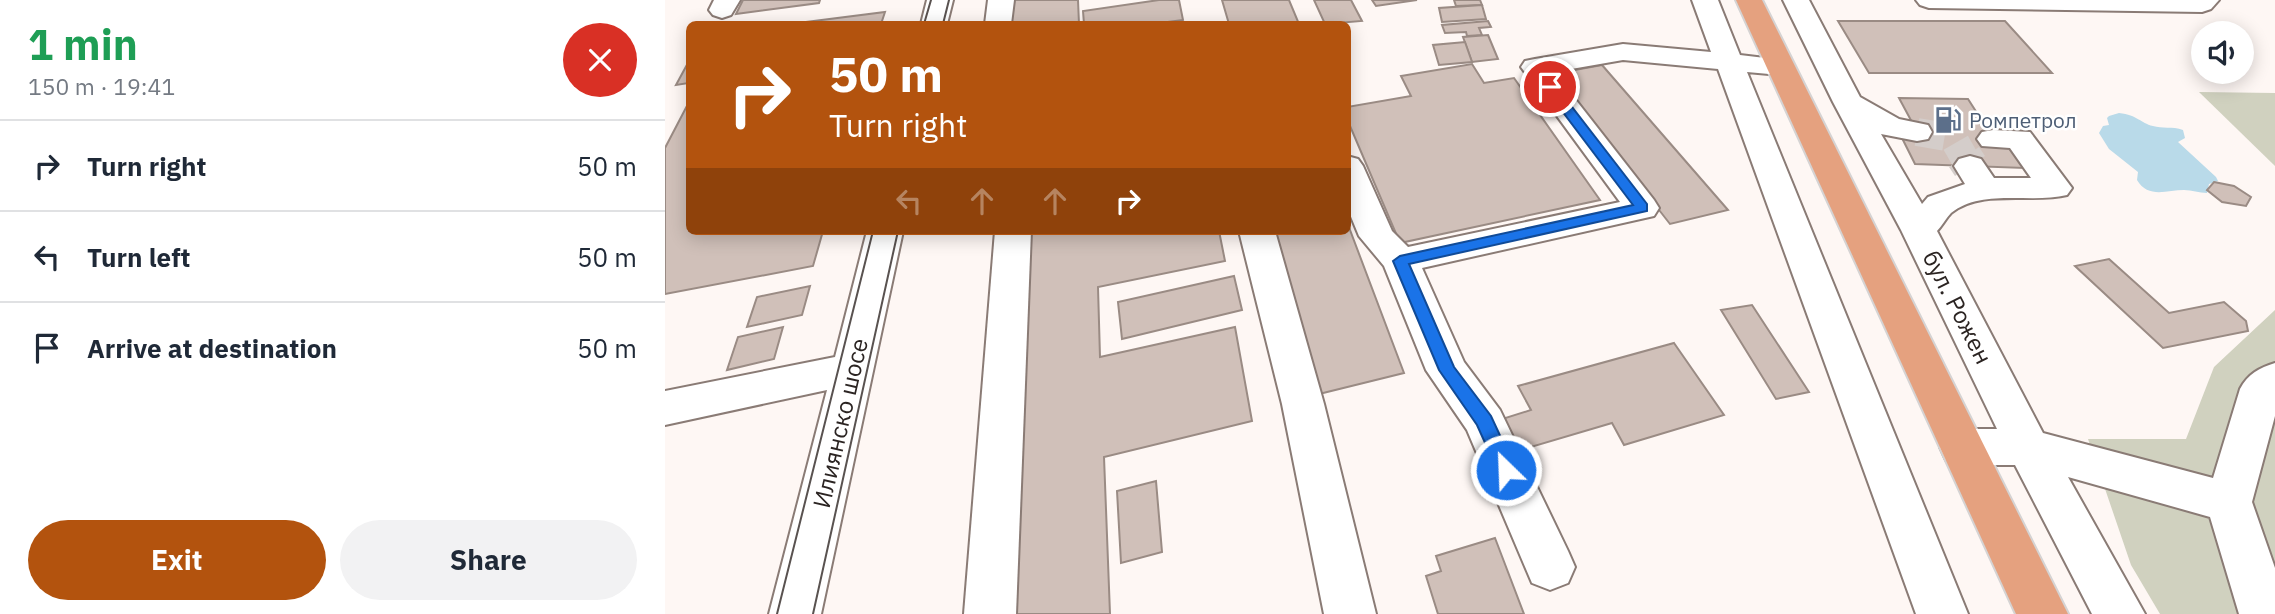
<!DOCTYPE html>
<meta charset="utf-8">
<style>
body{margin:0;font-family:"IBM Plex Sans",sans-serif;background:#f2f2f3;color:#1f2937;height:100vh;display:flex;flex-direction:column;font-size:26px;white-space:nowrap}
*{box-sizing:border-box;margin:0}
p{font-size:23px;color:#747a83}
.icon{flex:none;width:38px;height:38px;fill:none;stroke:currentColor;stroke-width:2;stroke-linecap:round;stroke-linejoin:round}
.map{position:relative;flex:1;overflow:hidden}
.drawer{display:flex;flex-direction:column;background:#fff;width:665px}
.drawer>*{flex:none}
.top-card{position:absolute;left:21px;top:21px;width:665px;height:214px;border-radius:10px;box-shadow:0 4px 18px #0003;background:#b3530e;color:#fff;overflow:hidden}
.controls{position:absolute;left:1526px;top:21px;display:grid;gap:14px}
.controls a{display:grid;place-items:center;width:63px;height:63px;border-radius:50%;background:#fff;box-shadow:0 4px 18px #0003;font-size:35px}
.pin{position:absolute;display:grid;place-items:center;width:60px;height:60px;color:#fff;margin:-30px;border:4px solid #fff;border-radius:50%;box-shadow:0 2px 7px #0007}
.me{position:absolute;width:77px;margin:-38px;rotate:336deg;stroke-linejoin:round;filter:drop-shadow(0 0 5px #0008)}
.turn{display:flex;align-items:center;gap:24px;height:147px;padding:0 28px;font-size:32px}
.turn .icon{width:91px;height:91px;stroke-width:2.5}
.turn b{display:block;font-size:49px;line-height:60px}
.lanes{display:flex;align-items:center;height:66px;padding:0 28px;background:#0003;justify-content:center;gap:35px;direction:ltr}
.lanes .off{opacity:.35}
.round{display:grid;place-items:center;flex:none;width:74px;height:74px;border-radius:37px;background:#f2f2f3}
.headline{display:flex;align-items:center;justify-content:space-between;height:119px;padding:0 28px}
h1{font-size:42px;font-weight:800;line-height:52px;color:#1e9e55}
.button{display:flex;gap:14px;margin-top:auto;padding:14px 28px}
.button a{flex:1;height:80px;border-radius:42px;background:#b3530e;color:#fff;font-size:28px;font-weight:800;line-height:80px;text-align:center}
.button a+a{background:#f2f2f3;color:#1f2937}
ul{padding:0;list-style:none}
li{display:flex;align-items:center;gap:21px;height:91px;padding:0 28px;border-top:2px solid #e0e1e3}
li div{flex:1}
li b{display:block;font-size:26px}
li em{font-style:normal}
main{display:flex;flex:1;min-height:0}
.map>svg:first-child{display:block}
</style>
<main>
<section class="drawer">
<div class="headline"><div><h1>1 min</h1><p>150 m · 19:41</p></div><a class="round" style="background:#d93025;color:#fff"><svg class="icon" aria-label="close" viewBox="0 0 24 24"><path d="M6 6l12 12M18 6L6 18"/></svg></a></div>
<ul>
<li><svg class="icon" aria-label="right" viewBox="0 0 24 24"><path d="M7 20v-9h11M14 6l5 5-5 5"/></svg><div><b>Turn right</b></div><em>50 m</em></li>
<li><svg class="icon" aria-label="left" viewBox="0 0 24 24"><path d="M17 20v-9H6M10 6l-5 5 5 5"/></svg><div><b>Turn left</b></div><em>50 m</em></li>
<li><svg class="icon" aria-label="arrive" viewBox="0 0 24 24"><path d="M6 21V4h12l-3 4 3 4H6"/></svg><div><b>Arrive at destination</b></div><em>50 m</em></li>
</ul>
<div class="button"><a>Exit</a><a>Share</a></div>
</section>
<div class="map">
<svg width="1610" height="614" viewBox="0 0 1610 614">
<rect width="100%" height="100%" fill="#fef7f4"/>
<g fill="#d0d1bf">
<polygon points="1534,92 1610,93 1610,166"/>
<polygon points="1610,310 1610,614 1495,614 1466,565 1423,439 1521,439 1549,367"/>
</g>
<path fill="#b9dae9" d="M1454,113c19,2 21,10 34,13 9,3 19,0 30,4l2,8 -7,4 38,35 2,4 -9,3 -2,9c-8,0 -15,-3 -23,-3 -17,0 -36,9 -47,-10l1,-8 -29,-23 -10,-16 4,-7 6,-1 -2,-7 2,-2z"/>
<g fill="#d0c0b9" stroke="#9a8b84" stroke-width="2">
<polygon points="78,0 155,0 154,3 71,14"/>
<polygon points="346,0 413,0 414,24 344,24"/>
<polygon points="494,0 514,0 518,20 487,24 419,24 418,11"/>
<polygon points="557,0 624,0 634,24 564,24"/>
<polygon points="649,0 686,0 697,21 660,24"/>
<polygon points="707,0 752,0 711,6"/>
<polygon points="789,0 815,0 817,5 791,6"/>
<polygon points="817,5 821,19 777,22 774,8"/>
<polygon points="220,12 216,24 125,24"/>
<polygon points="823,21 826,27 814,28 817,35 802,36 801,32 780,33 777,25"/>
<polygon points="1173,21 1340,21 1387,73 1204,73"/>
<polygon points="823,35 833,59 807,62 798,37"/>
<polygon points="800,42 807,62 774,65 768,45"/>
<polygon points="24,61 24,83 11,85"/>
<polygon points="807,64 819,83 849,78 935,200 735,243 682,119 682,107 746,96 736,76"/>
<polygon points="937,65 1063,210 1005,224 888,74"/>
<polygon points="1234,98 1303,99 1330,141 1342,142 1359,168 1250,164 1237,138 1256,139"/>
<polygon points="24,102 24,231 158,231 148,266 0,294 0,148"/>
<polygon points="1549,182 1569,186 1586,197 1581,206 1557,202 1542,190"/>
<polygon points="682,222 739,373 650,395 605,231 682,231"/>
<polygon points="357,231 554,231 560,261 433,287 435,357 570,327 587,421 439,457 445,614 337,614"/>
<polygon points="1444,259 1504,313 1559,302 1581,321 1583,331 1498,348 1410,266"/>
<polygon points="569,276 577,310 457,339 453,302"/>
<polygon points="145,286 137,315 82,327 92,297"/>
<polygon points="1087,305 1144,392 1111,399 1056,310"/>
<polygon points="118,327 109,359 62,370 73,337"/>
<polygon points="1009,343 1059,415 959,445 947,423 852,451 837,419 866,410 853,386"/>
<polygon points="491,481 497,552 456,563 452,491"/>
<polygon points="830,538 859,614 773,614 761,576 776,571 771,556"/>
</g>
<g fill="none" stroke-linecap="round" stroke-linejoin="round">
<polyline stroke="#d4cdca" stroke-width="28" stroke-dasharray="28 14" stroke-linecap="butt" points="1252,132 1288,138 1300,159"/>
<polyline stroke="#d4cdca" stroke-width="36" stroke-dasharray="36 18" stroke-linecap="butt" points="1299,157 1305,166"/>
<defs>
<g id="minor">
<polygon points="49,0 75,0 66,15 57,18 48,15 44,10"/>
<polygon points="262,0 288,0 282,24 256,24"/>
<polygon points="323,0 349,0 346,24 320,24"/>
<polygon points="1027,0 1053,0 1075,55 1125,61 1129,67 1125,73 1115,75 1082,72 1303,614 1251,614 1053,69 958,60 889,72 989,200 994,208 989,216 757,268 799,362 835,410 903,551 910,567 903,583 885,590 867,583 802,430 761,370 719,266 694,236 682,207 682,156 693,159 698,166 727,231 743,247 955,202 856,67 860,61 870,59 958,44 1046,52"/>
<path d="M1118,0h26l51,97 39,22 29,6 4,7 -4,7 -11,2 -36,-7 41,70 6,-7 37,-13 -11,-18 5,-7 11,-3 11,3 13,19h37l-21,-30 -28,-2 -5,-7 5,-7 11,-2 37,2 42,56 -5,7c-35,9 -85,-7 -116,18 -5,5 -9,13 -14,18l106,202 170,45 27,-89c8,-15 19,-21 35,-26v53l-23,86 23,66v46h-36l-29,-97 -142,-40 77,137h-53l-77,-149h-53l-16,-5 -6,-13 6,-13 16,-5h35l-96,-199 -68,-128z"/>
<polygon points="1251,0 1554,0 1546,9 1537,12 1264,8 1255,5"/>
<polygon points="202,231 238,231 156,614 104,614 162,390 0,425 0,391 170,357"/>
<polygon points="330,231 366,231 351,614 299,614"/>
<polygon points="574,231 610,231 659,404 711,614 659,614 617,404"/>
</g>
<polygon id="major" points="1071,0 1097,0 1403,614 1351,614"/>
</defs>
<use href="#minor" stroke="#8a7b75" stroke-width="4"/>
<use href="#major" stroke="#d5d3d3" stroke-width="4"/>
<use href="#minor" fill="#fff" fill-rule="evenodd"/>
<use href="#major" fill="#e5a17f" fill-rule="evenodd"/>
<g stroke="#595250" stroke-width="2">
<polyline points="259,24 266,0"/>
<polyline points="278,24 284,0"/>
<polyline points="112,614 208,231"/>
<polyline points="148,614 233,231"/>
</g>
</g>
<polygon fill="#1a73e8" stroke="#114b97" stroke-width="2" points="885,84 890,85 982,204 982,211 744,264 789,367 826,416 851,470 848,476 841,478 835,476 812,425 774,370 728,261 735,256 968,205 879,87"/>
<defs>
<symbol id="fuel-bare" viewBox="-9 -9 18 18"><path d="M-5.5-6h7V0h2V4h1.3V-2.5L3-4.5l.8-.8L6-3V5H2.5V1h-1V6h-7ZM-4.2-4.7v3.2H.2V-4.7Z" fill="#5c6f8a" stroke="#fff" stroke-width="2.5" paint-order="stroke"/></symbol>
</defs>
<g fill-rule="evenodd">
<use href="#fuel-bare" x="1264" y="101" width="38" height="38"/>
</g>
<g text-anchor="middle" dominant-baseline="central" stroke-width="5" stroke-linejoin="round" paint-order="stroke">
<g font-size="21" fill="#4e5e75" stroke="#fff" text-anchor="start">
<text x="1304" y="120">Ромпетрол</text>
</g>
<g font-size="24" fill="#2b2422" stroke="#fff">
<text transform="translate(1293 307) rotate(63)">бул. Рожен</text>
<text transform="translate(175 423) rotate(-77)">Илиянско шосе</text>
</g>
</g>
</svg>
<div class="controls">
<a><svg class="icon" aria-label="sound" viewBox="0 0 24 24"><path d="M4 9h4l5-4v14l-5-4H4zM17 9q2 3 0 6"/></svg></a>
</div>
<div class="pin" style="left:885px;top:87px;background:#d93025"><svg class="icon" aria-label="arrive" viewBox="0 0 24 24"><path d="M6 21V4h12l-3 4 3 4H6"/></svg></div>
<svg class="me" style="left:841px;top:470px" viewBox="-20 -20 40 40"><circle r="17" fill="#1a73e8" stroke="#fff" stroke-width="3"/><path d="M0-11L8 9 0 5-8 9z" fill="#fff"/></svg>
<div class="top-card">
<div class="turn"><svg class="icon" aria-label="right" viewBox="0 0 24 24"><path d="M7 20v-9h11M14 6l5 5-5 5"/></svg><div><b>50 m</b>Turn right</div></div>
<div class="lanes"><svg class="icon off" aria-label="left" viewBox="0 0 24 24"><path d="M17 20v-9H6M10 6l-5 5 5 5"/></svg><svg class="icon off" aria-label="ahead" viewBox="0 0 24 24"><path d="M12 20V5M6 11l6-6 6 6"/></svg><svg class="icon off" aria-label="ahead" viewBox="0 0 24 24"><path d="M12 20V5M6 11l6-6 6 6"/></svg><svg class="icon" aria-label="right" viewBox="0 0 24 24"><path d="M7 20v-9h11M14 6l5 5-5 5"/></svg></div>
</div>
</div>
</main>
